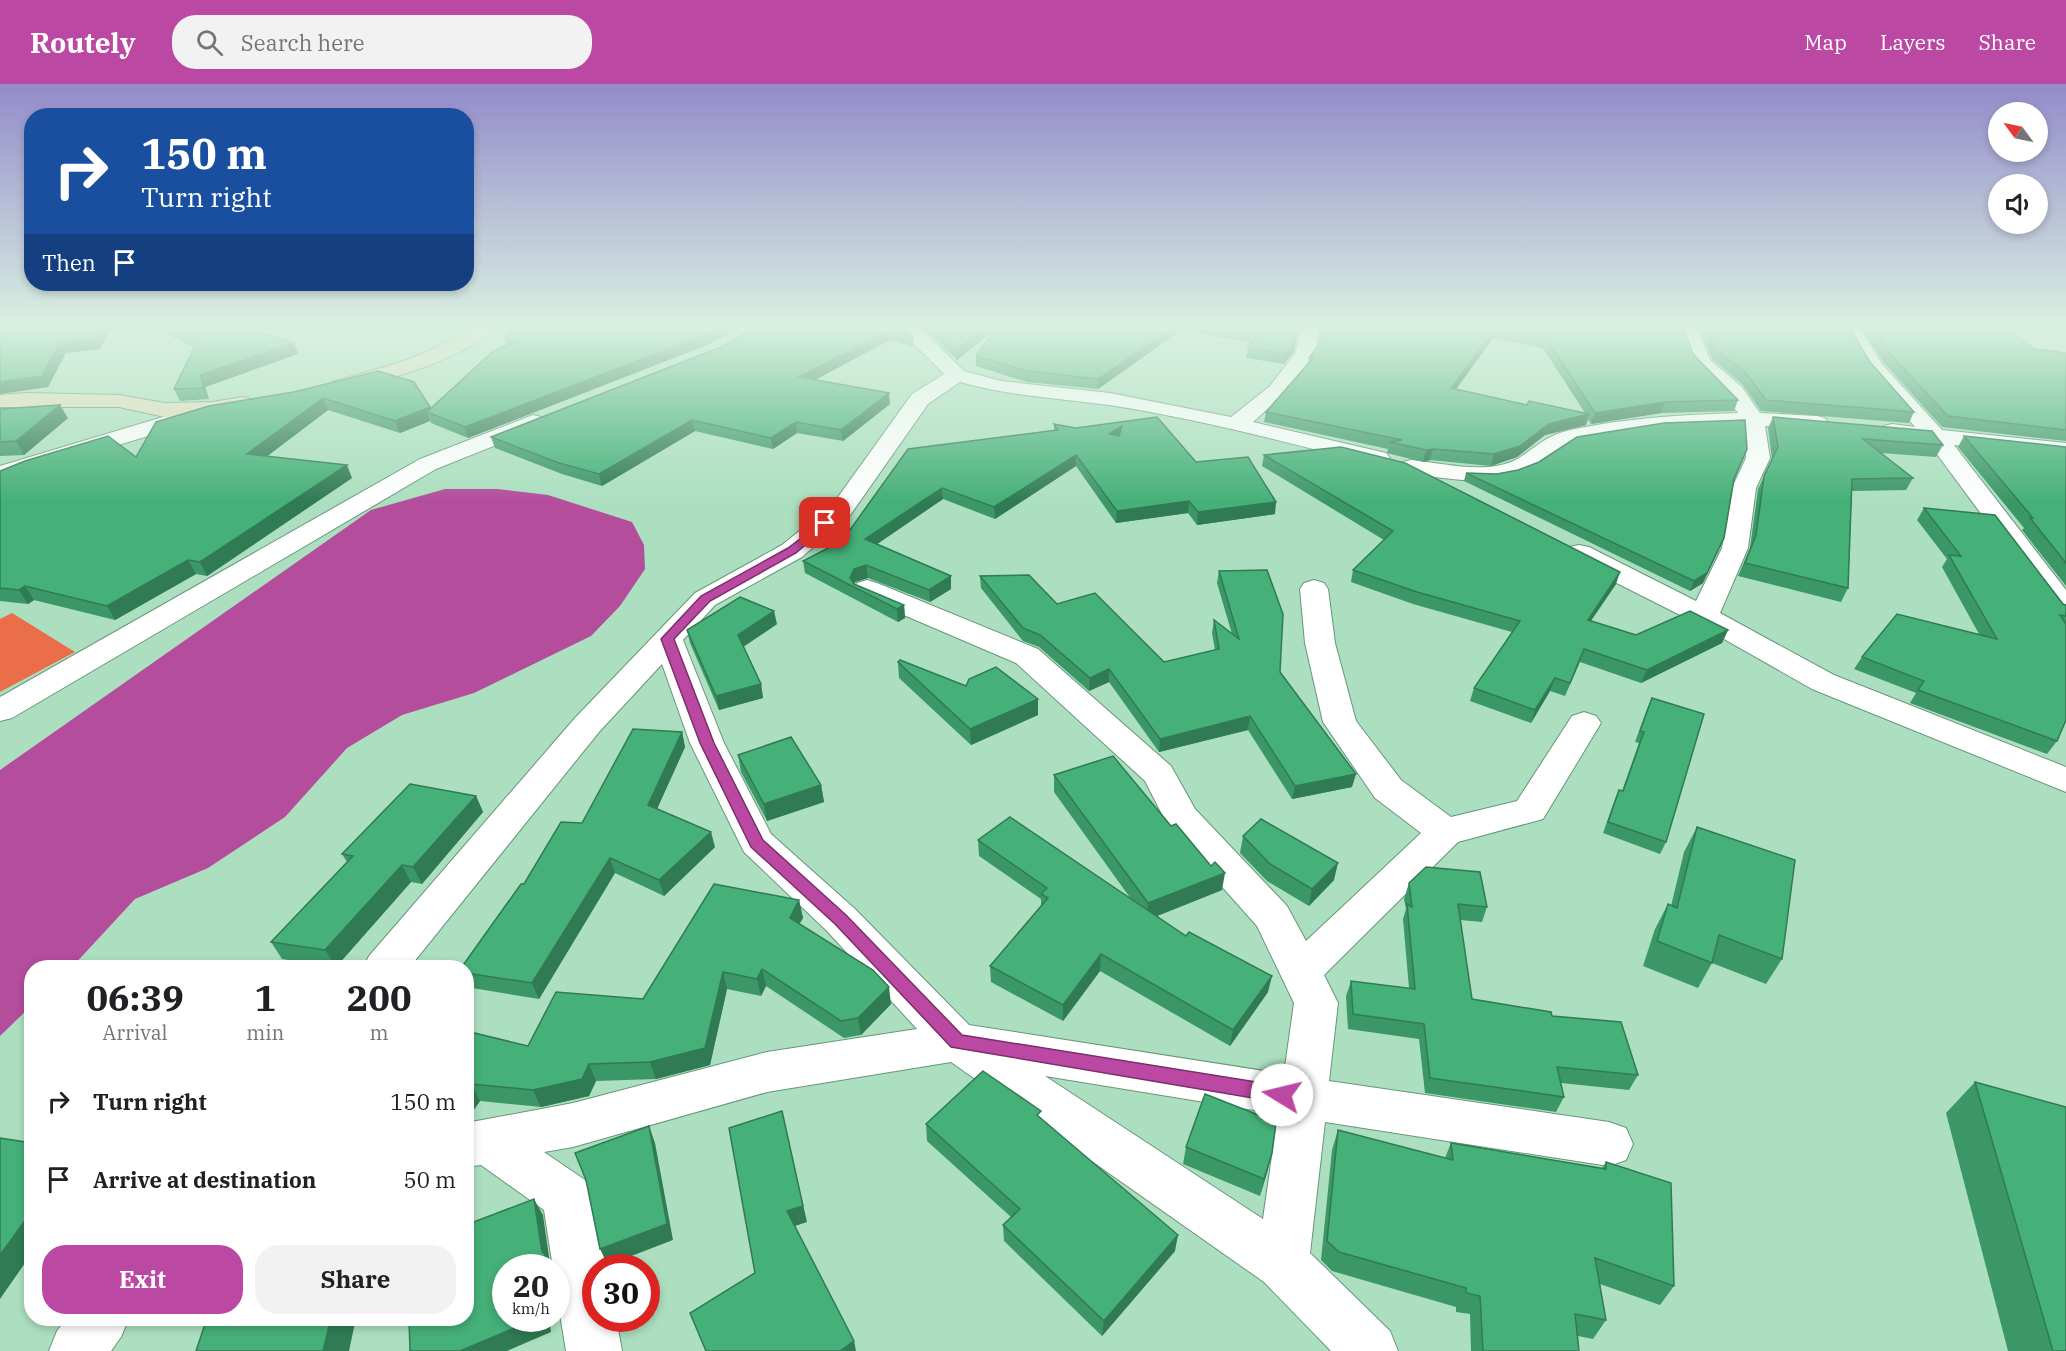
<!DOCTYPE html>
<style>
body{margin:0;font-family:"IBM Plex Serif",serif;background:#f2f2f2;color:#202124;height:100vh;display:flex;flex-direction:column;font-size:22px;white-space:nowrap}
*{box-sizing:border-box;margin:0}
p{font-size:20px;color:#757577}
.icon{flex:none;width:33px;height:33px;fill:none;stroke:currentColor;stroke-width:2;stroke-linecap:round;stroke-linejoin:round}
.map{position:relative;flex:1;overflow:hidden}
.details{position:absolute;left:24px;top:876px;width:450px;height:366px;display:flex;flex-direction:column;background:#fff;border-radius:24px;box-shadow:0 3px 9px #0003}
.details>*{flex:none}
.top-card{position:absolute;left:24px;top:24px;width:450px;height:183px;border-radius:24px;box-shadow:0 3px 9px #0003;background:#1a4fa0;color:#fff;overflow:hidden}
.needle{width:39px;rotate:303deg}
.fabs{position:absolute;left:1988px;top:18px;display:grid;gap:12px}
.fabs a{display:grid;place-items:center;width:60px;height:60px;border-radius:50%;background:#fff;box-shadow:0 3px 9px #0003;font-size:30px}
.speed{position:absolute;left:492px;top:1170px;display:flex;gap:12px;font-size:30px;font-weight:700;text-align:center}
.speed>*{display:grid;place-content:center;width:78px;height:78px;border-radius:50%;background:#fff;box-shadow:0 3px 9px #0003;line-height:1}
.speed small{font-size:15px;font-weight:400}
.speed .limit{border:9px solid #d22;background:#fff;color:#111}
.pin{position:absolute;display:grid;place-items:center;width:51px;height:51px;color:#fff;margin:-26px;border-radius:12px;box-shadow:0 3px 9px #0006}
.me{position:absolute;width:66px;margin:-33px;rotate:279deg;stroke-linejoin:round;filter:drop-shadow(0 0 4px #0008)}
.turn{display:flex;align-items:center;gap:21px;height:126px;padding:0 18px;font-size:27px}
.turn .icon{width:78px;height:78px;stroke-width:2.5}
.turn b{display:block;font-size:42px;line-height:51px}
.then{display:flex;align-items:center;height:57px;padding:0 18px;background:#0003;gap:12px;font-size:22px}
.eta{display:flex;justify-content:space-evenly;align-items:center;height:102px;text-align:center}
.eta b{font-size:36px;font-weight:700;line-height:42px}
.primary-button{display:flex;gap:12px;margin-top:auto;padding:12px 18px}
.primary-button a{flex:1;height:69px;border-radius:24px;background:#bb48a2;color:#fff;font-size:24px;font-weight:700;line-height:69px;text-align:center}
.primary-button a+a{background:#f2f2f2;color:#202124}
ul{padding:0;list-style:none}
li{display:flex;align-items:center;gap:18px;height:78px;padding:0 18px}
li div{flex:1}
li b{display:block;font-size:22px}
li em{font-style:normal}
header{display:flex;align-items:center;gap:36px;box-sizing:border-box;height:84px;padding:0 30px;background:#bb48a2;color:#fff}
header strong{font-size:28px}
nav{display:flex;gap:33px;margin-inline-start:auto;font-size:21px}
.search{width:420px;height:54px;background:#f2f2f2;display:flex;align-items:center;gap:15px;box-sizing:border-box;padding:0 21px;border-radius:24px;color:#757577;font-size:22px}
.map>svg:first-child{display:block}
</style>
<header>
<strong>Routely</strong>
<div class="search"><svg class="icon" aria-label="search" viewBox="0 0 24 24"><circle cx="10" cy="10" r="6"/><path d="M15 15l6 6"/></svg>Search here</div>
<nav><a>Map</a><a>Layers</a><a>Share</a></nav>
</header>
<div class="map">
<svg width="2066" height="1267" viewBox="0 0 2066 1267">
<rect width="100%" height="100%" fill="#acdfbf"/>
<polygon fill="#ea6e4a" points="12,529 75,568 0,608 0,535"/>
<polygon fill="#b34d9c" points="445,405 498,405 548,411 632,438 644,461 645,485 620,522 591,552 474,609 402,631 347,664 285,733 208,784 135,815 72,883 32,884 31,922 0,952 0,686 371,426"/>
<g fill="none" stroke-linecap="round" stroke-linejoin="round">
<defs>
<g id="street">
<path d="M886,241h24l13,6 41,40 37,10 109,12 121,24 39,-31 26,-34 5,-27h18l-3,28 -32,41 -31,28 133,31 4,5 -4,5 -8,2c-89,-22 -178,-46 -269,-60 -50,-7 -100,-9 -149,-23l-32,22 -77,110 -49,43 -87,48 -32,35 41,103 47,91 84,75 114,116 315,49 10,-71 -37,-77 -89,-100 -23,-45 -129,-118 -159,-68 -4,-6 4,-6 10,-3 10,3 161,66 133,117 24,43 92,97 19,35 115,-108 -46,-35 -52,-76 -18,-79 -5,-54 4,-6 10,-3 10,3 4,6 7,54 21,78 45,59 50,37 66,-16 55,-85 12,-4 12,4 5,7 -58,96 -85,23 -134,133 14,28 -9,78 280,41 17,6 7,16 -7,16 -17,6 -284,-44 -15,131 80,78 8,20h-67l-67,-69 -313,-220 -184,30 -194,55 -29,5 41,28 7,17 14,71h-10v50h20l6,33h-56l-10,-61v-22h-3l-9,-58 -63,-45 -15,2v-44l107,-20 194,-51 150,-23 -90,-98 -83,-79 -54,-109 -28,-79 -63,68 -190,236h-46l6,-12 206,-238 120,-125 87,-48 51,-41 79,-110 32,-20 -35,-35 -21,-10zM1045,992l233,38 -15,105z"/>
<path d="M1678,241h18l14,35 31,26 19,27 57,3 8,2 3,5 -3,5 -8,2 -52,-4 5,32 -14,30 -8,60 -28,65 114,62 232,92v25l-254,-103 -118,-67 -125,-63 -4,-6 4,-6 10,-2 10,2 107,54 26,-53 10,-60 14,-30 -3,-32 -82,3 -87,14c-16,5 -25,17 -39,25 -37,22 -84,10 -124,6l-8,-2 -4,-5 4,-5 8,-2c33,3 78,16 108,-2 19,-12 26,-22 51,-28 55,-12 111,-15 168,-17l-13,-17 -34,-33z"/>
<polygon points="1840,241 1858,241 1882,280 1942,346 2066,359 2066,373 1954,361 2066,506 2066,534 2056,531 1928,358 1884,352 1881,347 1884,342 1892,340 1915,343 1867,287"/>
<polygon points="196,323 204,325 207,330 204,335 0,397 0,382"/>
<polygon points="533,331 541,333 544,338 541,343 436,385 12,634 0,637 0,613 420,375"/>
<polygon points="67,1234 129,1234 121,1253 111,1267 49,1267 57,1247"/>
</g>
<g id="secondary">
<path d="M475,241h21c-23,33 -116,57 -155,66l-7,-2 -4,-4 4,-4c48,-13 101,-26 141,-56z"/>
<polygon points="27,309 119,311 165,319 212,318 243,313 251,315 254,320 251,325 212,332 165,333 119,323 0,323 0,311"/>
</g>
</defs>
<use href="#street" stroke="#669679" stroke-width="2"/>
<use href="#secondary" stroke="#669679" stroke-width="2"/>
<use href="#street" fill="#fff" fill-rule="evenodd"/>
<use href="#secondary" fill="#e4ddb9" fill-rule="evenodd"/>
</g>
<g fill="#3b9766" fill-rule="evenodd">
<polygon points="147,241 239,241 294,259 298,270 205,303 209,315 180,317 174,305 194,263"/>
<polygon points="259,241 316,241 317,246"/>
<polygon points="513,241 745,241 707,261 468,354 431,339 430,337 400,349 328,326 267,372 352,394 207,492 196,490 115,536 34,516 28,520 0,517 0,387 136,373 294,308 431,325 507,261 505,255"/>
<polygon points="894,241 913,253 914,263 890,256 815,296 890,320 843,357 797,349 773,365 695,347 602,402 562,390 495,364 491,353 721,263"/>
<polygon points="914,241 1299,241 1294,267 1284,280 1246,274 1248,264 1251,259 1181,246 1098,305 1027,298 976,282 976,272 995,245 957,276 924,245"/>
<path d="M1321,241h361l11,29 45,46 -4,11 -73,2 -70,11 -3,-5 -2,6 -41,10 -28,22 -26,9 -61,-6 -7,2 -36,-9 1,-4 -124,-27 2,-10 42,-48 1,-6 10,-14zM1493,254l50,10 42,65 -58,-8 -71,-16z"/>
<polygon points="1698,241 1848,241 1870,278 1914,328 1909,339 1761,327 1742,300 1712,275"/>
<polygon points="1859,241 2004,241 2034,265 2066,269 2066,357 1942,343 1884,279"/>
<polygon points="0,325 68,334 24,371 0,372"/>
<polygon points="1773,333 1943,361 1936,373 1881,369 1913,394 1906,406 1852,407 1848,504 1841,518 1738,492 1750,464 1758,405 1772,375 1768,344"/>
<polygon points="1054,340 1196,378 1275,430 1197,441 1188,429 1116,439 1076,382 995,435 943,415 877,460 951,492 951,505 930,518 868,494 855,498 854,500 904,521 905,534 898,538 805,489 803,477 842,457 908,365 1054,346"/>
<polygon points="1964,352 2066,363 2066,502 2022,446 2024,444 1958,363"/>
<polygon points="1264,371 1616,500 1591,537 1636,551 1728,546 1722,559 1641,599 1580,578 1565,612 1550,607 1531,639 1470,617 1474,604 1512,548 1413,520 1351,498 1353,486 1384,456 1262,382"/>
<polygon points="1466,389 1703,499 1690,507 1464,397"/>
<polygon points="1924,424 2063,520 2066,521 2066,636 2057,657 2047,670 1910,619 1916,609 1854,585 1862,573 1979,550 1942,483 1947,475 1917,436"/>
<polygon points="1219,487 1280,588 1352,703 1292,715 1248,646 1159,668 1109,598 1089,607 1039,563 1023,557 981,504 980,492 1057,520 1164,578 1215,566 1212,549 1214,536 1232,550 1217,499"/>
<polygon points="777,540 743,563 761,600 763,614 719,626 690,559 687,546"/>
<polygon points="898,578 1038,631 971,661 899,594"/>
<polygon points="1652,614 1666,758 1660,770 1603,749 1614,718 1619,706 1622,707 1639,659 1635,658 1647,625"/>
<polygon points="682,648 685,663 657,725 715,763 664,812 615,789 539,915 466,903 466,884 524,800 582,739"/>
<polygon points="738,671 821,701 824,718 767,737 741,688"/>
<polygon points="1054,691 1222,806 1157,832 1268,908 1230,962 1100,887 1063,937 991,898 990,882 1041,822 1041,815 979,772 978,756 1131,815 1054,708"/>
<polygon points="476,712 483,728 422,800 411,798 336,883 282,875 271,858 347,778 342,770"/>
<polygon points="1697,743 1782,875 1766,900 1712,879 1698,904 1643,882 1655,845 1668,820 1671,822 1684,768"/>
<polygon points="1243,752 1334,796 1309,822 1267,797 1240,769"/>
<polygon points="1409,799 1487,823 1482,838 1460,836 1472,915 1552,932 1638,991 1629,1006 1561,999 1564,1013 1556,1028 1425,1009 1419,955 1348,945 1346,912 1351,897 1409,904 1403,835 1406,825 1404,815"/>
<polygon points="799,816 803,834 799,840 891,920 861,951 844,954 766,902 761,912 727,905 710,981 656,995 596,997 589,1012 541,1023 480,1017 466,1037 466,947 528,962 643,915"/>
<polygon points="1975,998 2066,1267 2008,1267 1946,1029"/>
<polygon points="1041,1034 1175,1167 1102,1252 1004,1157 1003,1141 1011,1133 927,1057 926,1040"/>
<polygon points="1338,1046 1445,1074 1451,1059 1602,1084 1606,1078 1674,1202 1660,1221 1600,1200 1606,1236 1593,1255 1578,1252 1579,1267 1471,1267 1470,1230 1456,1228 1456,1223 1332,1187 1321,1176 1332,1066"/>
<polygon points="1186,1063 1268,1085 1260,1112 1183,1080"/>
</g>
<g fill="#307b53">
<polygon points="101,241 112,241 100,265 66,269 48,303 0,310 0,298 60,258"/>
<polygon points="725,241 745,241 707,261 468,354 465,343"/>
<polygon points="988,241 1000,241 957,276 956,266"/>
<polygon points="1176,241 1181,241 1181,246 1098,305 1098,295"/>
<polygon points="1299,241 1294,267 1284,280 1286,270"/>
<polygon points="1495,245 1493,254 1449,315 1451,304"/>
<polygon points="890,246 890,256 801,303 799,293"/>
<polygon points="294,259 298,270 205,303 209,315 204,304 200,291"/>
<polygon points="889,309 890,320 843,357 841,346"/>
<polygon points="323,314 328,326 253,383 247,370"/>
<polygon points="1665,318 1661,329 1591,340 1595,329"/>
<polygon points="60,321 68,334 24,371 16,357"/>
<polygon points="430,323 433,331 427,328 430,337 400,349 395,337"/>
<polygon points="1589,330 1586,341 1545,351 1517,373 1491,382 1494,370 1549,340"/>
<polygon points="692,336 695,347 602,402 599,390"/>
<polygon points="796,338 797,349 773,365 771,354"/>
<polygon points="1122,342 1121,353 1109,350"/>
<polygon points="1433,365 1430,376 1423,378 1426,366"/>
<polygon points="1076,371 1076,382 995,435 994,423"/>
<polygon points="347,381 352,394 207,492 200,478"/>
<polygon points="942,404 943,415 867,467 865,455"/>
<polygon points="1189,417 1188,429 1116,439 1117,427"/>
<polygon points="1276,418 1275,430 1197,441 1198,428"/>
<polygon points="1724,454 1703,499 1690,507 1694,497"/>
<polygon points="188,476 196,490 115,536 107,522"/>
<polygon points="866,481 868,494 855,498 853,502 850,494 854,485"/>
<polygon points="1620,488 1616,500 1583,548 1588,536"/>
<polygon points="951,492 951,505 930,518 929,506"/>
<polygon points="25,502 34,516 28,520 19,506"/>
<polygon points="904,521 905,534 898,538 897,525"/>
<polygon points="774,527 777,540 740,565 738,551"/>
<polygon points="1728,546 1722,559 1641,599 1647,586"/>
<polygon points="1109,585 1109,598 1089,607 1090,594"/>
<polygon points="1555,594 1550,607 1531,639 1535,626"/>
<polygon points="761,600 763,614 719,626 716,612"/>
<polygon points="1038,615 1038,631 971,661 970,645"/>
<polygon points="1250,632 1248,646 1159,668 1160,655"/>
<polygon points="682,648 685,663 652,736 648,721"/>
<polygon points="1356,690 1352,703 1292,715 1295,702"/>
<polygon points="821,701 824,718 767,737 764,720"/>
<polygon points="476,712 483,728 422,800 413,783"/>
<polygon points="711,748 715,763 664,812 659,796"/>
<polygon points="610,774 615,789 539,915 532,899"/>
<polygon points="1338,779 1334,796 1309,822 1312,805"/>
<polygon points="402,781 411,798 336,883 325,866"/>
<polygon points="1225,789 1222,806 1147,836 1148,819"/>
<polygon points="799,816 803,834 793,851 790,834"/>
<polygon points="1101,870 1100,887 1063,937 1063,921"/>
<polygon points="762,885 766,902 761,912 757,895"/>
<polygon points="723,888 727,905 710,981 656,995 650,978"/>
<polygon points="1272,892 1268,908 1230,962 1233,946"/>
<polygon points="889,903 891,920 861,951 858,934"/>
<polygon points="589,980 596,997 589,1012 541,1023 533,1006"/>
<polygon points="471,1000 480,1017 466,1037 466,1007"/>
<polygon points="782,1027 807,1138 792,1143 787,1127"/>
<polygon points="649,1042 655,1059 673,1156 608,1181 600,1165"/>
<polygon points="1272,1069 1268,1085 1260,1112 1264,1095"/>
<polygon points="534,1115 543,1131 550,1180 552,1184 545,1184"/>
<polygon points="32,1127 32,1169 0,1215 0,1171"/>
<polygon points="1178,1151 1175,1167 1102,1252 1104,1237"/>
<polygon points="331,1234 356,1234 349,1267 323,1267"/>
<polygon points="538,1234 549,1234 551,1248 507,1267 460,1267"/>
<polygon points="854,1257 856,1267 840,1267"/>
</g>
<g fill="#45b077" stroke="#307b53" stroke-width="1.5" fill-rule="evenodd">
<polygon points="0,241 101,241 94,254 60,258 42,292 0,298"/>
<polygon points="165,241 237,241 294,259 200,291 204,304 174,305 198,256"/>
<polygon points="513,241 725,241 705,251 465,343 427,328 491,269 501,263 518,259 505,255 505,253"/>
<polygon points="759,241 894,241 907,247 913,253 890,246 799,293 889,309 841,346 796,338 771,354 692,336 599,390 559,379 491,353 721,263"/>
<polygon points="929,241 988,241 956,266"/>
<polygon points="998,241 1176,241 1098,295 1027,287 976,272"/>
<polygon points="1204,241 1299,241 1295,257 1286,270 1248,264 1259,251"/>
<polygon points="1322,241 1682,241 1693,270 1738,316 1665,318 1595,329 1546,254 1495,245 1451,304 1527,321 1529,317 1589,330 1549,340 1520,362 1494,370 1433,365 1426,366 1390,358 1402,356 1266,328 1313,274 1309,274 1320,259"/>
<polygon points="1706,241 1848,241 1870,278 1914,328 1766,316 1747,290 1716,265"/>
<polygon points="1870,241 2004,241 2034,265 2066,269 2066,346 1948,332 1889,269"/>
<polygon points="378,287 414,298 430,323 395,337 323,314 247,370 347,381 200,478 188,476 107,522 25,502 19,506 0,504 0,387 25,377 108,352 136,373 156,338 209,322 294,308"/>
<polygon points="60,321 16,357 0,358 0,325"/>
<path d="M1157,333l39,45 52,-5 28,45 -78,10 -9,-11 -72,10 -41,-56 -82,52 -52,-19 -77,51 86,37 -22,14 -63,-25 -12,4 -4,9 4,6 50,21 -7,4 -94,-48 39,-20 66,-92 150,-19 -4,-6 22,4zM1122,342l-3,10 -10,-2z"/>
<polygon points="1773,333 1932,347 1943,361 1863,355 1913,394 1852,395 1848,504 1745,479 1756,451 1764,392 1778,363"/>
<polygon points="1745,336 1747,365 1734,395 1724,454 1707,489 1694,497 1466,389 1497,390 1518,386 1539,378 1577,353 1664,339"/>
<polygon points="1964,352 2066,363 2066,479 2030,434 2033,434"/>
<polygon points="1341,363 1405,379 1620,488 1588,536 1636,551 1690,527 1728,546 1647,586 1584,565 1570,599 1555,594 1535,626 1474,604 1520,537 1417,508 1353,486 1393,447 1264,371"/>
<polygon points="1924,424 1995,431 2063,520 2066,521 2066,532 2060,531 2066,540 2066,636 2057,657 1918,606 1924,597 1862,573 1897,530 1997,555 1949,471 1961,472"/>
<polygon points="1267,486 1283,530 1280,588 1356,690 1295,702 1250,632 1160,655 1109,585 1090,594 1040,551 1023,544 980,492 1029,491 1057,520 1095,509 1164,578 1219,565 1214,536 1239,555 1219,487"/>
<polygon points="740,513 774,527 738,551 761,600 716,612 687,546"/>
<polygon points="900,576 966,602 969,595 996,583 1038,615 970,645 898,578"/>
<polygon points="1652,614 1704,630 1666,758 1608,738 1619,706 1623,707 1644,648 1640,647"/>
<polygon points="633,645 682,648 648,721 711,748 659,796 610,774 532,899 466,889 466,884 461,884 521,800 524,800 561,738 582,739"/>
<polygon points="791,653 821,701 764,720 738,671"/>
<polygon points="1113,672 1171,742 1176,740 1211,782 1215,778 1225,789 1148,819 1054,691"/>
<polygon points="410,700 476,712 413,783 402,781 325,866 271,858 353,772 342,770"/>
<polygon points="1010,733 1186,852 1189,848 1272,892 1233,946 1101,870 1063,921 990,882 1048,814 1041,810 1047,804 978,756"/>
<polygon points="1261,735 1338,779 1312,805 1270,780 1243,752"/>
<polygon points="1697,743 1795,776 1782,875 1719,851 1712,879 1657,857 1668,820 1677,824"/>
<polygon points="1426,783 1480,788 1487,823 1458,820 1472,915 1551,928 1552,932 1621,938 1638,991 1557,983 1564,1013 1430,994 1424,940 1353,930 1351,897 1415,905 1407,820 1412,823 1409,799"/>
<polygon points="714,800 799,816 790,834 873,886 889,903 858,934 841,937 762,885 757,895 723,888 705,964 650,978 589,980 582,995 533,1006 471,1000 466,1007 466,947 528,962 556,908 643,915"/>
<polygon points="983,987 1041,1027 1037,1031 1178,1151 1104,1237 1003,1141 1020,1125 926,1040"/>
<polygon points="1975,998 2066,1023 2066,1267 2053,1267"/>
<polygon points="1205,1010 1276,1038 1272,1069 1264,1095 1186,1063"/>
<polygon points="782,1027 803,1122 787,1127 854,1257 840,1267 706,1267 690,1229 755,1189 729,1044"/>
<polygon points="649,1042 667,1140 600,1165 586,1096 575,1069"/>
<polygon points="1338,1046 1453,1076 1451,1059 1606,1085 1606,1078 1671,1099 1674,1202 1595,1174 1606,1236 1575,1230 1579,1267 1483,1267 1480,1212 1466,1209 1466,1204 1339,1168 1327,1157"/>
<polygon points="0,1054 32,1059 32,1127 0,1171"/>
<polygon points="534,1115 542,1168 545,1170 545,1184 506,1184 506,1234 538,1234 460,1267 410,1267 409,1234 466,1234 466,1141"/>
<polygon points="207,1234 331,1234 323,1267 196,1267"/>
</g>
<linearGradient id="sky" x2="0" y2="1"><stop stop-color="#938bca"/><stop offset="0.58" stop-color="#daf1e2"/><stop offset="1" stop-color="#daf1e2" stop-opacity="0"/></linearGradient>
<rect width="2066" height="418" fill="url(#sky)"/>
<polygon fill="#bb48a2" stroke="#7a2f69" stroke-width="1.5" points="825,436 829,437 829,441 796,469 710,517 674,555 714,659 763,756 846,831 962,951 1282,1002 1288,1004 1291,1011 1288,1017 1282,1019 951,963 835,840 751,763 700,659 661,555 701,512 788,464"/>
</svg>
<div class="fabs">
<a><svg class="needle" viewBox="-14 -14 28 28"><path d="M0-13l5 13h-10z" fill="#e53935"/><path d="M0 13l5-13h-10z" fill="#757577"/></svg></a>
<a><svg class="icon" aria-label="sound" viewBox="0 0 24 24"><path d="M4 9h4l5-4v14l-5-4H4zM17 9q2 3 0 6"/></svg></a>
</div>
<div class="speed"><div>20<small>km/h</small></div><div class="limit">30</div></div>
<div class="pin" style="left:825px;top:439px;background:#d93025"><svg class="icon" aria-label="arrive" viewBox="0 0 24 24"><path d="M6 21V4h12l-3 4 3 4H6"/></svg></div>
<svg class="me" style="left:1282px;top:1011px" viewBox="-20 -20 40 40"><circle r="19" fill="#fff"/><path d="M0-13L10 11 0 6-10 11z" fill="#bb48a2"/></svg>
<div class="top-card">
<div class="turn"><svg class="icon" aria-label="right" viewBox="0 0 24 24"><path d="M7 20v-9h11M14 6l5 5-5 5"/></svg><div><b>150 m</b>Turn right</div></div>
<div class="then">Then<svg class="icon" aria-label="arrive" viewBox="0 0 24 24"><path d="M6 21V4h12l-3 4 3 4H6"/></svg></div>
</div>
<section class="details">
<div class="eta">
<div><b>06:39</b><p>Arrival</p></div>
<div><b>1</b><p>min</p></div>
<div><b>200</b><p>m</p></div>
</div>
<ul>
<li><svg class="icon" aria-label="right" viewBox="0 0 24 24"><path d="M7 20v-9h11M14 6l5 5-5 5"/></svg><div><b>Turn right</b></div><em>150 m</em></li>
<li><svg class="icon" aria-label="arrive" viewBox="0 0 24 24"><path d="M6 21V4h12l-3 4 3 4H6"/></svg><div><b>Arrive at destination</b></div><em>50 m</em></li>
</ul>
<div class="primary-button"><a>Exit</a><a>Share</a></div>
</section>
</div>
